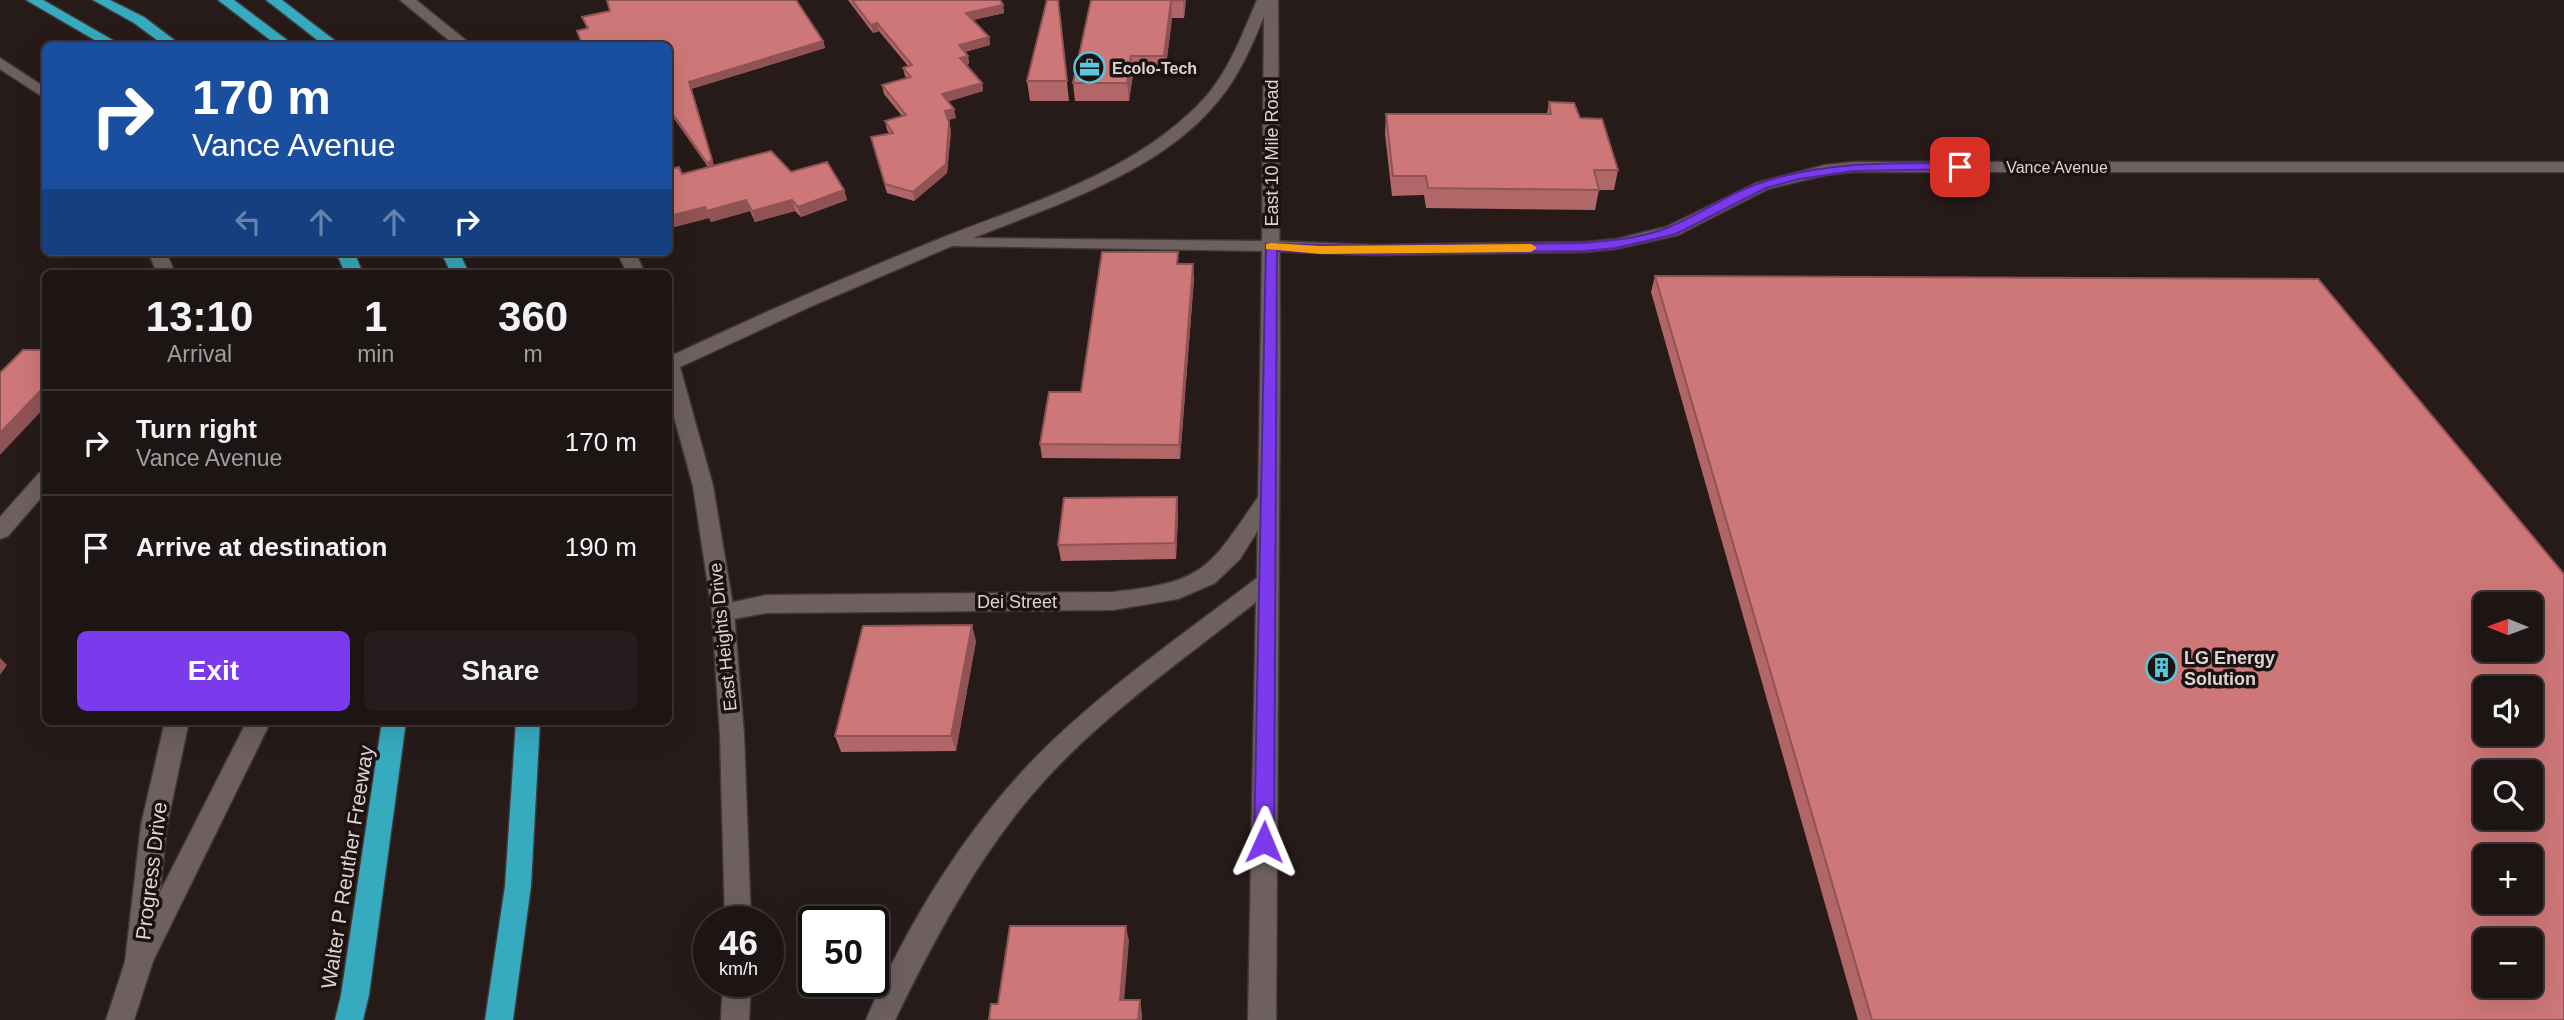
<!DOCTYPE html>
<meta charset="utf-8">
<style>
body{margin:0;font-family:Helvetica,sans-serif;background:#251d1d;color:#f1f3f6;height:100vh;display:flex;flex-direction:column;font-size:26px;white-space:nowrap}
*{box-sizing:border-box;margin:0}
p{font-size:23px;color:#a09ea0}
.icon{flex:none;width:38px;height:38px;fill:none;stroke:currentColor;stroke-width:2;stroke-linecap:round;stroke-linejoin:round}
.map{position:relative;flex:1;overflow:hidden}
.panel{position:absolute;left:42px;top:270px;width:630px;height:455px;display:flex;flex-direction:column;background:#1d1414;border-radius:10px;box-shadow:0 7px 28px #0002,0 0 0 2px #3b3334}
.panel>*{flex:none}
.guide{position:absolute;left:42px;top:42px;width:630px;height:214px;border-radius:10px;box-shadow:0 7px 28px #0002,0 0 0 2px #3b3334;background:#1a4fa0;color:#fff;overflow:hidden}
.needle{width:46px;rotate:271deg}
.tools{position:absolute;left:2473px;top:592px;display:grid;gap:14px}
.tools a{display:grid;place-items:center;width:70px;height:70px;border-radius:10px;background:#1d1414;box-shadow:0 7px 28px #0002,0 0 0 2px #3b3334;font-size:35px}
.speed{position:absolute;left:693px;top:906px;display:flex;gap:14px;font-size:35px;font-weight:700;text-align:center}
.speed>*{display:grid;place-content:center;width:91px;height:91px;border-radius:50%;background:#1d1414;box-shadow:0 7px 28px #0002,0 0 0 2px #3b3334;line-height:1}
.speed small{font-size:18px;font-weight:400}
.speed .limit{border:4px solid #111;border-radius:10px;background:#fff;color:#111}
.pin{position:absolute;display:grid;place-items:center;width:60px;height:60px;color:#fff;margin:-30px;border-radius:14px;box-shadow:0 4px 10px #0006}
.me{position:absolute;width:77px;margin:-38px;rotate:1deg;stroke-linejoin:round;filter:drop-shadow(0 0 5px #0008)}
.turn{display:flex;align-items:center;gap:24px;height:147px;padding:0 35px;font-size:32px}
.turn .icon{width:91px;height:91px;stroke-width:2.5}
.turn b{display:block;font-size:49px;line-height:60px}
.lanes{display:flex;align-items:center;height:66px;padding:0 35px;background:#0003;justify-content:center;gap:35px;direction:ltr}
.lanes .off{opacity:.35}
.eta{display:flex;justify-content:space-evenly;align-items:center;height:119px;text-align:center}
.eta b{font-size:42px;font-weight:700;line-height:49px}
.action{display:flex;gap:14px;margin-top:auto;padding:14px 35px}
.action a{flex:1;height:80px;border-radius:10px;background:#7c3aed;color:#fff;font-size:28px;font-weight:700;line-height:80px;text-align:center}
.action a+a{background:#251d1d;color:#f1f3f6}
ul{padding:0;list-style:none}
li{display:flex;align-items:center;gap:21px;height:105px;padding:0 35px;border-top:2px solid #3b3334}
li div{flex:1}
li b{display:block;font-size:26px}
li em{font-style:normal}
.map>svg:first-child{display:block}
</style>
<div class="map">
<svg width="2564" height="1020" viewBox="0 0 2564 1020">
<rect width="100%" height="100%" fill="#271b1a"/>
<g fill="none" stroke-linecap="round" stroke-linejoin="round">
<defs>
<g id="street">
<polygon points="1853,162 2564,162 2564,172 1853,172 1825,175 1768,189 1678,235 1616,249 1585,252 1374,255 1271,251 1262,246 1271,241 1374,245 1585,242 1616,239 1666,227 1756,183 1825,165"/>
<polygon points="46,471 46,492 8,536 0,539 0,517 39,473"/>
<path d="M1268,491l7,2 3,5 -38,61 -25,24 -37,16 -65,11 -347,3 -43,8 -8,-3 -3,-6 3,-6 51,-11 347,-3c95,-10 96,-25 148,-99z"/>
</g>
<g id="secondary">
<polygon points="400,0 416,0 473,46 456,46"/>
<path d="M1257,0h21l2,355 -4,665h-28l8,-418c-77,61 -162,119 -226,195 -56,67 -97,145 -135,223h-29c41,-97 104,-199 180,-273 65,-63 140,-115 211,-169l5,-327 -310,-5 -140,60 -132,61 33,119 21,126 10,123 7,187h-26l-5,-187 -8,-123 -19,-126 -25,-91v-43l7,2c87,-41 175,-79 264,-115 88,-35 189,-64 258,-133 30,-29 44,-69 60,-106zM1264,16l-2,225 -289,-3c82,-33 188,-66 245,-137 21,-25 34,-55 46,-85z"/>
<polygon points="0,58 46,88 46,99 0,69"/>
<polygon points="148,252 166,252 175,273 157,273"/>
<polygon points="617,252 635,252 645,273 627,273"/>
<polygon points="165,721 189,721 167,825 160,892 247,721 271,721 153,961 134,1020 106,1020 125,962 141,825"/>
<polygon points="723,982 751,982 749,1020 721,1020"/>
</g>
<g id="highway">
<polygon points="26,0 43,0 123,46 105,46"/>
<polygon points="93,0 110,0 144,17 182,46 165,46 134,23"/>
<polygon points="218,0 234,0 295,46 278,46"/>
<polygon points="266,0 282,0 342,46 325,46"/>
<polygon points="336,252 354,252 363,273 345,273"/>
<polygon points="441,252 459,252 469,273 451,273"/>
<polygon points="382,721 406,721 369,995 363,1020 335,1020 341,995"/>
<polygon points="516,721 540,721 531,886 513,1020 485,1020 505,886"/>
</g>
</defs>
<use href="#street" stroke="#403737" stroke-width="3"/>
<use href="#secondary" stroke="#403737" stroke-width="3"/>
<use href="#highway" stroke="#403737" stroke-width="3"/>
<use href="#street" fill="#6f6060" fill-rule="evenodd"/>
<use href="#secondary" fill="#6f6060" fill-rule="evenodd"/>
<use href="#highway" fill="#36aabe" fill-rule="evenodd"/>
</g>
<g fill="#b16667">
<polygon points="848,0 1000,0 1003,5 1004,13 973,20 989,37 990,45 965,52 968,56 969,64 966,65 982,83 983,91 948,101 956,118 948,120 951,131 947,173 914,201 887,193 873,146 889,133 887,130 885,121 902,116 884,94 882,85 907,78 905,76 903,68 908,66 879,31 873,33"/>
<polygon points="1058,0 1069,101 1030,101 1027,81"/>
<polygon points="1091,0 1186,0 1184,18 1172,18 1165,74 1133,74 1129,101 1075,101 1073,83"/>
<polygon points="610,11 823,41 825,48 691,89 714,166 791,172 844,190 847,200 801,217 795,211 755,222 750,211 711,222 709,218 674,227 668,215 682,174 708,167 668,110 668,46 587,28"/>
<polygon points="1549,102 1580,118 1618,170 1614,190 1599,190 1595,210 1426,208 1424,195 1392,196 1385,134 1386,114 1547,114"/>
<polygon points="1179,264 1194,278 1180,459 1042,458 1040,444 1081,392"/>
<polygon points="1655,276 2564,1020 1858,1020 1651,292"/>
<polygon points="1178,514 1176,559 1061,561 1058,545"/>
<polygon points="976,641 956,751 841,752 835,736"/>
</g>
<g fill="#905354">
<polygon points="1183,0 1186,0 1184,18 1183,1"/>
<polygon points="1171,1 1172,18 1165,74 1164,56"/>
<polygon points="1003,5 1004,13 968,21 966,13"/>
<polygon points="877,23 879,31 873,33 871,25"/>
<polygon points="989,37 990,45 960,53 959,45"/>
<polygon points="823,41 825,48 691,89 714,168 709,170 689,82"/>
<polygon points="968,56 969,64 961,66 960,58"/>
<polygon points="1131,56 1133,74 1129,101 1127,83"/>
<polygon points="982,83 983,91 944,103 942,94"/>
<polygon points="954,109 956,118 947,120 945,111"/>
<polygon points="949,122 951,131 947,173 914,201 913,192"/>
<polygon points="844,190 847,200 801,217 798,207"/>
<polygon points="746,200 750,211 711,222 707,211"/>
<polygon points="792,200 795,211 755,222 752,211"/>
<polygon points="705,207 709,218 674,227 670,216"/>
<polygon points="1193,264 1194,278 1180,459 1179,445"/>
<polygon points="46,385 46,406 0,455 0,433"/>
<polygon points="1177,497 1178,514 1176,559 1175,543"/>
<polygon points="972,625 976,641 956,751 951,736"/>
<polygon points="0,658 7,665 0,675"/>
<polygon points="1126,926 1129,941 1123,1014 1120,1000"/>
<polygon points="1140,1000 1142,1014 1142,1020 1138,1020"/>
</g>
<g fill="#ce7778" stroke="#905354" stroke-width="2" fill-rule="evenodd">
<polygon points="607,0 796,0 823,41 689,82 712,160 707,163 668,107 668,46 583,46 577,31 588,28 582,17 610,11"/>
<polygon points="852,0 1000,0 1003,5 966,13 989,37 959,45 968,56 960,58 982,83 942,94 954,109 945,111 949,122 946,164 913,192 885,184 871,137 893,133 885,121 906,115 882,85 911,77 903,68 912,65 877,23 871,25"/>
<polygon points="1047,0 1058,0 1067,81 1027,81"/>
<polygon points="1091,0 1183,0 1171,1 1164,56 1131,56 1127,83 1073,83"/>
<polygon points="1549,102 1574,103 1580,118 1602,119 1618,170 1594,170 1599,190 1428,188 1426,176 1393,176 1386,114 1551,114"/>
<polygon points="771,151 791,172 827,162 844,190 798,207 792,200 752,211 746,200 707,211 705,207 670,216 668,213 668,170 679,167 682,174"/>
<polygon points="1102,252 1178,252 1177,264 1193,264 1179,445 1040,444 1049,392 1081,392"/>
<path d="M1655,276l663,3 246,295v446h-692zM2485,604h45v45h-45zM2485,688h45v45h-45zM2485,772h45v45h-45zM2485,856h45v45h-45zM2485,940h45v45h-45z"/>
<polygon points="46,347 46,385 0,433 0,373 23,350 43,350"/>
<polygon points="1177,497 1175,543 1058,545 1064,498"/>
<polygon points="972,625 951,736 835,736 863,626"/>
<polygon points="1010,926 1126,926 1120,1000 1140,1000 1138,1020 989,1020 991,1004 998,1004"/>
</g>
<path fill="#7c3aed" stroke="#51269a" stroke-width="2" d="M1960,163l6,4 -2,2 -111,2 -54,8 -33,9 -90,46 -60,14 -31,3 -211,3 -97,-3 -3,591 -3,7 -7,2 -7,-2 -3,-7 12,-598 108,2 211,-3c28,-3 58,-5 84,-16 31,-12 59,-34 91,-44 65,-22 132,-20 200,-20z"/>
<polygon fill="#f59e0b" points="1271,243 1320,246 1531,244 1537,248 1531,252 1320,254 1266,249 1266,244"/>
<defs>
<symbol id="office-ring" viewBox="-11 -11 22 22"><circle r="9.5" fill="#1d1211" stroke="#55cadf" stroke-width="1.5"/><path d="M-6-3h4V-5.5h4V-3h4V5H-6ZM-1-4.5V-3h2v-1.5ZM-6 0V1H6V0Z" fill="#55cadf"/></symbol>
<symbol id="building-ring" viewBox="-11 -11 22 22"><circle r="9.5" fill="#1d1211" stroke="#55cadf" stroke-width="1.5"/><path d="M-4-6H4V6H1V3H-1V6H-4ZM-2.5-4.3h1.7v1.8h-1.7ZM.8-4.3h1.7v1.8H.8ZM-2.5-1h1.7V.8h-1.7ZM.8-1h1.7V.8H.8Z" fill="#55cadf"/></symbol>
</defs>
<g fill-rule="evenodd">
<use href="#office-ring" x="1072" y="50" width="35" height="35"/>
<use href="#building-ring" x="2144" y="650" width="35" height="35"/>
</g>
<g text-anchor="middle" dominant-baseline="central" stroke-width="7" stroke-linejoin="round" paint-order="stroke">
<g font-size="16" font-weight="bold" fill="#ddd4d4" stroke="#1d1211" text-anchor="start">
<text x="1112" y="68">Ecolo-Tech</text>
</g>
<g font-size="16" fill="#ddd4d4" stroke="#1d1211">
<text x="2057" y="167">Vance Avenue</text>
</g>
<g font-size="18" fill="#ddd4d4" stroke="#1d1211">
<text transform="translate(1272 153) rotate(-90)">East 10 Mile Road</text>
<text x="1017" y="602">Dei Street</text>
<text transform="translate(723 637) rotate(-96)">East Heights Drive</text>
</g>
<g font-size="18" font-weight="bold" fill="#ddd4d4" stroke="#1d1211" text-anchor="start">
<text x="2184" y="658">LG Energy<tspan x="2184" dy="21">Solution</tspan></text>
</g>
<g font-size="21" fill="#ddd4d4" stroke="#1d1211">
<text transform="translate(347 867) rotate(-81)">Walter P Reuther Freeway</text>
<text transform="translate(151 871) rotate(-83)">Progress Drive</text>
</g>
</g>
</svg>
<div class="tools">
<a><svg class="needle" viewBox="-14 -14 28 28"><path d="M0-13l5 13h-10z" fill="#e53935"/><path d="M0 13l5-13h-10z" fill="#a09ea0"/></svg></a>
<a><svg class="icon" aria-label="sound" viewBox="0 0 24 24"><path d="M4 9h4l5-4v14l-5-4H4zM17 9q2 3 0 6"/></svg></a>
<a><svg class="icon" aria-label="search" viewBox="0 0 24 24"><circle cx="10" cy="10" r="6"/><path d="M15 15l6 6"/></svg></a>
<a>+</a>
<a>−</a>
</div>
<div class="speed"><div>46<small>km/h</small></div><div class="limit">50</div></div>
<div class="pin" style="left:1960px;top:167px;background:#d93025"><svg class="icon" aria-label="arrive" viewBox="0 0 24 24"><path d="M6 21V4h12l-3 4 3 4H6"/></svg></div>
<svg class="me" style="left:1264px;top:842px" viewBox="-20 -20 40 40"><path d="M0-17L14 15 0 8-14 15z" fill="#7c3aed" stroke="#fff" stroke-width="4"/></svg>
<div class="guide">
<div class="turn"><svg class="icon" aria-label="right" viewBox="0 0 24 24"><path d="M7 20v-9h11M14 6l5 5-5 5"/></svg><div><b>170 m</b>Vance Avenue</div></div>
<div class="lanes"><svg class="icon off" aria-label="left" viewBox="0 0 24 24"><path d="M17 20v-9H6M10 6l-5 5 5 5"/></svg><svg class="icon off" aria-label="ahead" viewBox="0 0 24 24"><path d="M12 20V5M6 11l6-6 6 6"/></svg><svg class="icon off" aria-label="ahead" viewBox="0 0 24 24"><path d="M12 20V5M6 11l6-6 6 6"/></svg><svg class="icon" aria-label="right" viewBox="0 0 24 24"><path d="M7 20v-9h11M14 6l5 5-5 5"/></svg></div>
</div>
<section class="panel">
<div class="eta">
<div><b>13:10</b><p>Arrival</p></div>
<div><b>1</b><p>min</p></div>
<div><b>360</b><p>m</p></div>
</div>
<ul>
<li><svg class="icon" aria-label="right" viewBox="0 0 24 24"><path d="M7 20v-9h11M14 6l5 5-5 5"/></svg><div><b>Turn right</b><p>Vance Avenue</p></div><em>170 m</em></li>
<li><svg class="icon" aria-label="arrive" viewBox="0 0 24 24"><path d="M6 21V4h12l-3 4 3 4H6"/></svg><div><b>Arrive at destination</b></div><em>190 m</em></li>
</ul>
<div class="action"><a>Exit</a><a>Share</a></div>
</section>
</div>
